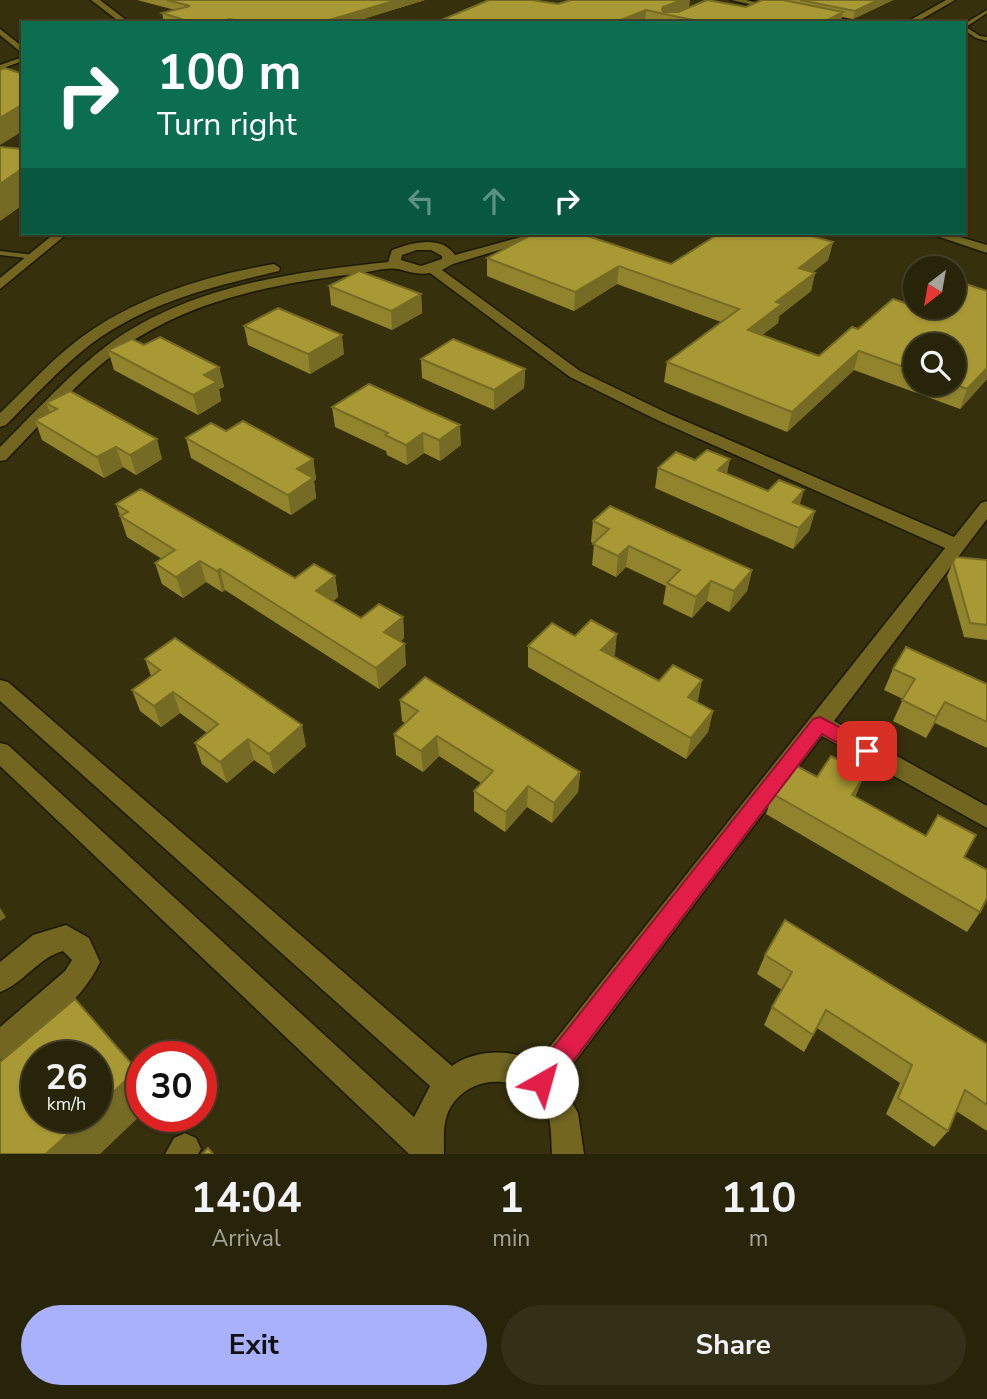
<!DOCTYPE html>
<style>
body{margin:0;font-family:"Nunito Sans",sans-serif;background:#343017;color:#f1f3f6;height:100vh;display:flex;flex-direction:column;font-size:26px;white-space:nowrap}
*{box-sizing:border-box;margin:0}
p{font-size:23px;color:#a5a49c}
.icon{flex:none;width:38px;height:38px;fill:none;stroke:currentColor;stroke-width:2;stroke-linecap:round;stroke-linejoin:round}
.map{position:relative;height:1154px;overflow:hidden}
.side{display:flex;flex-direction:column;background:#282409;flex:1}
.side>*{flex:none}
.hud{position:absolute;left:21px;top:21px;width:945px;height:214px;border-radius:0px;box-shadow:0 2px 5px #0004,0 0 0 2px #44412a;background:#0b6e4f;color:#fff;overflow:hidden}
.needle{width:46px;rotate:211deg}
.controls{position:absolute;left:903px;top:256px;display:grid;gap:14px}
.controls a{display:grid;place-items:center;width:63px;height:63px;border-radius:50%;background:#282409;box-shadow:0 2px 5px #0004,0 0 0 2px #44412a;font-size:35px}
.speed{position:absolute;left:21px;top:1041px;display:flex;gap:14px;font-size:35px;font-weight:700;text-align:center}
.speed>*{display:grid;place-content:center;width:91px;height:91px;border-radius:50%;background:#282409;box-shadow:0 2px 5px #0004,0 0 0 2px #44412a;line-height:1}
.speed small{font-size:18px;font-weight:400}
.speed .limit{border:10px solid #d22;background:#fff;color:#111}
.pin{position:absolute;display:grid;place-items:center;width:60px;height:60px;color:#fff;margin:-30px;border-radius:14px;box-shadow:0 4px 10px #0006}
.me{position:absolute;width:77px;margin:-38px;rotate:38deg;stroke-linejoin:round;filter:drop-shadow(0 0 5px #0008)}
.turn{display:flex;align-items:center;gap:24px;height:147px;padding:0 21px;font-size:32px}
.turn .icon{width:91px;height:91px;stroke-width:2.5}
.turn b{display:block;font-size:49px;line-height:60px}
.lanes{display:flex;align-items:center;height:66px;padding:0 21px;background:#0003;justify-content:center;gap:35px;direction:ltr}
.lanes .off{opacity:.35}
.eta{display:flex;justify-content:space-evenly;align-items:center;height:119px;text-align:center}
.eta b{font-size:42px;font-weight:700;line-height:49px}
.action{display:flex;gap:14px;margin-top:auto;padding:14px 21px}
.action a{flex:1;height:80px;border-radius:42px;background:#a9b0fc;color:#111;font-size:28px;font-weight:700;line-height:80px;text-align:center}
.action a+a{background:#343017;color:#f1f3f6}
.map>svg:first-child{display:block}
</style>
<div class="map">
<svg width="987" height="1154" viewBox="0 0 987 1154">
<rect width="100%" height="100%" fill="#36300c"/>
<g fill="none" stroke-linecap="round" stroke-linejoin="round">
<defs>
<g id="service">
<polygon points="987,10 987,13 966,27 980,36 987,37 987,41 976,38 964,30 964,24"/>
<polygon points="23,57 23,61 0,69 0,65"/>
<polygon points="0,251 34,255 38,257 34,259 0,255"/>
</g>
<g id="minor">
<polygon points="91,0 100,0 130,23 121,23"/>
<polygon points="731,0 746,0 784,9 780,11"/>
<polygon points="946,0 955,0 915,23 905,23"/>
<polygon points="816,14 853,21 857,23 813,18"/>
<polygon points="0,29 23,47 23,54 0,35"/>
<polygon points="55,233 68,233 0,289 0,278"/>
<path d="M536,233h19l-102,31 -11,6 138,101 89,43 285,123 27,-34 6,-2v18l-153,202 153,85v22l-165,-92 -262,345 18,32 6,41h-32c-1,-12 0,-27 -4,-38 -15,-38 -68,-47 -94,-14 -12,15 -10,34 -10,52h-35l-409,-388v-23l8,2 406,372 16,-31 -430,-385v-21l8,2 444,384c23,-17 61,-18 85,-3l408,-515 -288,-128 -87,-43 -140,-104c-12,2 -20,-1 -32,-4 -10,-2 -25,2 -37,4 -83,10 -170,26 -240,76 -43,31 -78,73 -115,111l-6,1v-14c35,-35 69,-73 109,-103 80,-58 184,-72 279,-82l4,-12c19,-7 49,-16 63,5zM417,250h14l11,6v3l-21,7 -20,-6 1,-5z"/>
<polygon points="928,233 946,233 987,245 987,253"/>
<path d="M274,264l6,4 -1,3c-68,16 -131,31 -188,73 -31,24 -58,54 -85,81l-6,2v-14c26,-25 50,-52 79,-74 57,-42 126,-63 195,-75z"/>
<path d="M66,925l23,13 11,24c-18,40 -58,66 -90,94l-10,4v-33l65,-56 7,-11 -9,-9c-25,7 -39,32 -63,41v-30l33,-27z"/>
<polygon points="185,1133 196,1138 201,1149 198,1154 165,1154 174,1138"/>
</g>
</defs>
<use href="#service" stroke="#1c1804" stroke-width="3"/>
<use href="#minor" stroke="#1c1804" stroke-width="3"/>
<use href="#service" fill="#726621" fill-rule="evenodd"/>
<use href="#minor" fill="#726621" fill-rule="evenodd"/>
</g>
<g fill="#91842d" fill-rule="evenodd">
<polygon points="137,0 425,0 350,23 166,23 164,22 162,13 175,10"/>
<polygon points="762,0 893,0 853,19 842,17 840,23 439,23 439,21 558,4 689,7 746,7"/>
<path d="M535,233h44l92,31 49,-31h81l32,9 -5,18 -15,12 2,1 -4,18 -32,25 -1,7 -16,12 57,21 33,-29 6,2 35,-30 15,5 7,-6v8h39v-26l33,11v88l-27,30 -106,-39 -67,62 -123,-50 3,-20 54,-40 -104,-38 -43,27 -87,-35v-18zM915,345h39v38h-39z"/>
<polygon points="329,286 421,294 422,313 392,330 331,305"/>
<polygon points="244,326 344,354 310,374 248,345"/>
<polygon points="108,350 219,367 224,387 219,389 221,401 198,415 114,370"/>
<polygon points="421,359 525,369 524,388 494,410 422,378"/>
<polygon points="369,384 461,445 440,461 424,453 407,465 387,455 386,451 335,427 332,407"/>
<polygon points="46,403 162,459 136,475 123,467 104,478 42,440 35,420 50,412"/>
<polygon points="186,438 313,459 316,479 314,481 316,498 291,515 191,458"/>
<polygon points="658,468 727,474 815,511 809,531 793,549 655,488"/>
<polygon points="116,504 295,578 335,576 338,597 333,601 361,618 403,617 404,638 400,642 406,665 379,689 225,590 222,592 206,582 183,598 162,584 155,563 162,559 127,537"/>
<polygon points="593,521 752,570 747,591 729,612 707,601 692,618 663,604 666,586 626,567 616,577 592,565 594,544 591,542"/>
<polygon points="987,560 987,640 964,637 947,576 953,562"/>
<polygon points="575,636 615,655 613,656 659,681 702,680 697,702 713,711 708,732 686,759 528,667 528,646"/>
<polygon points="145,659 306,746 274,774 254,760 227,783 202,764 195,743 207,733 180,713 161,727 140,711 132,690 151,676"/>
<polygon points="893,669 987,684 987,748 935,723 926,738 893,721 903,699 884,690"/>
<polygon points="400,700 580,772 578,792 552,823 527,807 505,832 474,811 474,791 481,783 439,756 423,772 396,755 394,734 405,723 402,721"/>
<polygon points="817,777 856,795 855,797 964,857 980,912 967,932 766,814 773,794"/>
<polygon points="765,955 987,1044 987,1131 956,1111 948,1131 934,1147 886,1114 900,1083 817,1028 804,1052 764,1025 772,1007 782,990 757,974"/>
</g>
<g fill="#766b24">
<polygon points="397,0 425,0 350,23 319,23"/>
<polygon points="682,0 690,0 689,9 673,16 661,14 663,7"/>
<polygon points="878,0 893,0 853,19 855,11"/>
<polygon points="646,10 645,23 613,23"/>
<polygon points="843,12 840,23 822,23"/>
<polygon points="230,19 231,23 215,23"/>
<polygon points="23,104 23,131 0,145 0,118"/>
<polygon points="23,168 23,205 0,221 0,184"/>
<polygon points="833,242 828,260 795,286 799,268"/>
<polygon points="619,266 617,284 574,311 575,292"/>
<polygon points="815,273 811,291 779,316 778,323 744,349 748,330 776,302"/>
<polygon points="421,294 422,313 392,330 391,311"/>
<polygon points="342,335 344,354 310,374 308,354"/>
<polygon points="859,351 854,370 787,432 792,412"/>
<polygon points="219,367 224,387 219,389 221,401 198,415 193,395 204,375"/>
<polygon points="987,368 987,379 960,409 967,389"/>
<polygon points="525,369 524,388 494,410 494,390"/>
<polygon points="460,425 461,445 440,461 439,440"/>
<polygon points="423,433 424,453 407,465 406,445"/>
<polygon points="157,439 162,459 136,475 130,455"/>
<polygon points="116,447 123,467 104,478 97,457"/>
<polygon points="313,459 316,479 314,481 316,498 291,515 288,495 297,469"/>
<polygon points="730,459 726,479 718,470"/>
<polygon points="804,490 798,511 793,502"/>
<polygon points="815,511 809,531 793,549 799,528"/>
<polygon points="629,546 626,567 616,577 618,556"/>
<polygon points="200,561 206,582 183,598 176,577"/>
<polygon points="220,569 225,590 222,592 217,571"/>
<polygon points="752,570 747,591 729,612 734,591"/>
<polygon points="335,576 338,597 320,612 316,591"/>
<polygon points="711,581 707,601 692,618 696,597"/>
<polygon points="403,617 404,638 387,653 384,632"/>
<polygon points="617,634 615,655 599,671 601,650"/>
<polygon points="405,644 406,665 379,689 376,668"/>
<polygon points="702,680 698,701 683,718 688,697"/>
<polygon points="173,692 180,713 161,727 154,706"/>
<polygon points="945,702 935,723 926,738 936,717"/>
<polygon points="713,711 708,732 686,759 691,738"/>
<polygon points="302,725 306,746 274,774 269,754"/>
<polygon points="437,736 439,756 423,772 421,751"/>
<polygon points="248,739 254,760 227,783 220,762"/>
<polygon points="580,772 578,792 552,823 554,803"/>
<polygon points="865,774 856,795 843,816 852,795"/>
<polygon points="528,786 527,807 505,832 506,812"/>
<polygon points="0,908 6,917 0,921"/>
<polygon points="137,1070 142,1078 142,1114 100,1154 46,1154 87,1116 96,1116 96,1108"/>
</g>
<g fill="#a99934" stroke="#766b24" stroke-width="2">
<polygon points="167,0 397,0 319,23 246,23 230,19 215,23 194,23 162,13 190,6"/>
<polygon points="489,0 531,0 558,4 571,0 682,0 663,7 662,10 664,12 678,12 707,0 746,7 762,0 783,0 843,12 822,23 707,23 646,10 613,23 446,23 439,21"/>
<polygon points="800,0 878,0 855,11"/>
<polygon points="5,68 23,74 23,104 0,118 0,70"/>
<polygon points="0,147 23,149 23,168 0,184"/>
<polygon points="535,233 579,233 671,264 720,233 801,233 833,242 799,268 815,273 776,302 782,304 748,330 819,356 852,327 858,329 893,299 908,304 915,298 915,306 954,306 954,280 987,291 987,368 967,389 951,383 954,383 954,345 915,345 915,371 859,351 792,412 667,362 739,309 619,266 575,292 487,258"/>
<polygon points="359,271 421,294 391,311 329,286"/>
<polygon points="278,308 342,335 308,354 244,326"/>
<polygon points="160,337 219,367 204,375 217,382 193,395 108,350 132,339 144,345"/>
<polygon points="453,339 525,369 494,390 421,359"/>
<polygon points="369,384 460,425 439,440 423,433 406,445 385,435 388,433 332,407"/>
<polygon points="70,391 157,439 130,455 116,447 97,457 35,420 57,409 46,403"/>
<polygon points="243,421 313,459 297,469 313,478 288,495 186,438 211,423 226,431"/>
<polygon points="707,450 730,459 718,470 768,491 779,480 804,490 793,502 815,511 799,528 658,468 676,452 695,460"/>
<polygon points="141,489 295,578 314,564 335,576 316,591 361,618 379,604 403,617 384,632 405,644 376,668 220,569 217,571 200,561 176,577 155,563 175,550 120,516 128,512 116,504"/>
<polygon points="610,506 752,570 734,591 711,581 696,597 667,583 680,570 629,546 618,556 593,544 609,529 593,521"/>
<polygon points="956,557 987,560 987,625 970,623 953,562"/>
<polygon points="591,620 617,634 601,650 659,681 673,665 702,680 688,697 713,711 691,738 528,646 552,623 575,636"/>
<polygon points="175,638 302,725 269,754 248,739 220,762 195,743 218,724 173,692 154,706 132,690 160,670 145,659"/>
<polygon points="906,647 987,684 987,722 945,702 936,717 902,700 915,679 893,669"/>
<polygon points="425,677 580,772 554,803 528,786 506,812 474,791 493,771 437,736 421,751 394,734 418,711 400,700"/>
<polygon points="831,756 865,774 852,795 926,836 938,815 976,835 964,857 987,870 987,898 980,912 773,794 795,765 817,777"/>
<polygon points="785,920 987,1044 987,1105 965,1090 948,1131 898,1098 912,1065 826,1010 813,1035 772,1007 792,972 765,955"/>
<polygon points="75,999 137,1070 96,1108 96,1057 37,1057 37,1116 87,1116 46,1154 0,1154 0,1062"/>
<polygon points="208,1148 213,1154 202,1154"/>
</g>
<polygon fill="#e11d48" stroke="#92132f" stroke-width="2" points="820,717 874,745 877,751 874,756 867,758 861,756 822,734 551,1090 542,1094 533,1090 530,1082 533,1073 813,719"/>
</svg>
<div class="controls">
<a><svg class="needle" viewBox="-14 -14 28 28"><path d="M0-13l5 13h-10z" fill="#e53935"/><path d="M0 13l5-13h-10z" fill="#a5a49c"/></svg></a>
<a><svg class="icon" aria-label="search" viewBox="0 0 24 24"><circle cx="10" cy="10" r="6"/><path d="M15 15l6 6"/></svg></a>
</div>
<div class="speed"><div>26<small>km/h</small></div><div class="limit">30</div></div>
<div class="pin" style="left:867px;top:751px;background:#d93025"><svg class="icon" aria-label="arrive" viewBox="0 0 24 24"><path d="M6 21V4h12l-3 4 3 4H6"/></svg></div>
<svg class="me" style="left:542px;top:1082px" viewBox="-20 -20 40 40"><circle r="19" fill="#fff"/><path d="M0-13L10 11 0 6-10 11z" fill="#e11d48"/></svg>
<div class="hud">
<div class="turn"><svg class="icon" aria-label="right" viewBox="0 0 24 24"><path d="M7 20v-9h11M14 6l5 5-5 5"/></svg><div><b>100 m</b>Turn right</div></div>
<div class="lanes"><svg class="icon off" aria-label="left" viewBox="0 0 24 24"><path d="M17 20v-9H6M10 6l-5 5 5 5"/></svg><svg class="icon off" aria-label="ahead" viewBox="0 0 24 24"><path d="M12 20V5M6 11l6-6 6 6"/></svg><svg class="icon" aria-label="right" viewBox="0 0 24 24"><path d="M7 20v-9h11M14 6l5 5-5 5"/></svg></div>
</div>
</div>
<section class="side">
<div class="eta">
<div><b>14:04</b><p>Arrival</p></div>
<div><b>1</b><p>min</p></div>
<div><b>110</b><p>m</p></div>
</div>
<div class="action"><a>Exit</a><a>Share</a></div>
</section>
